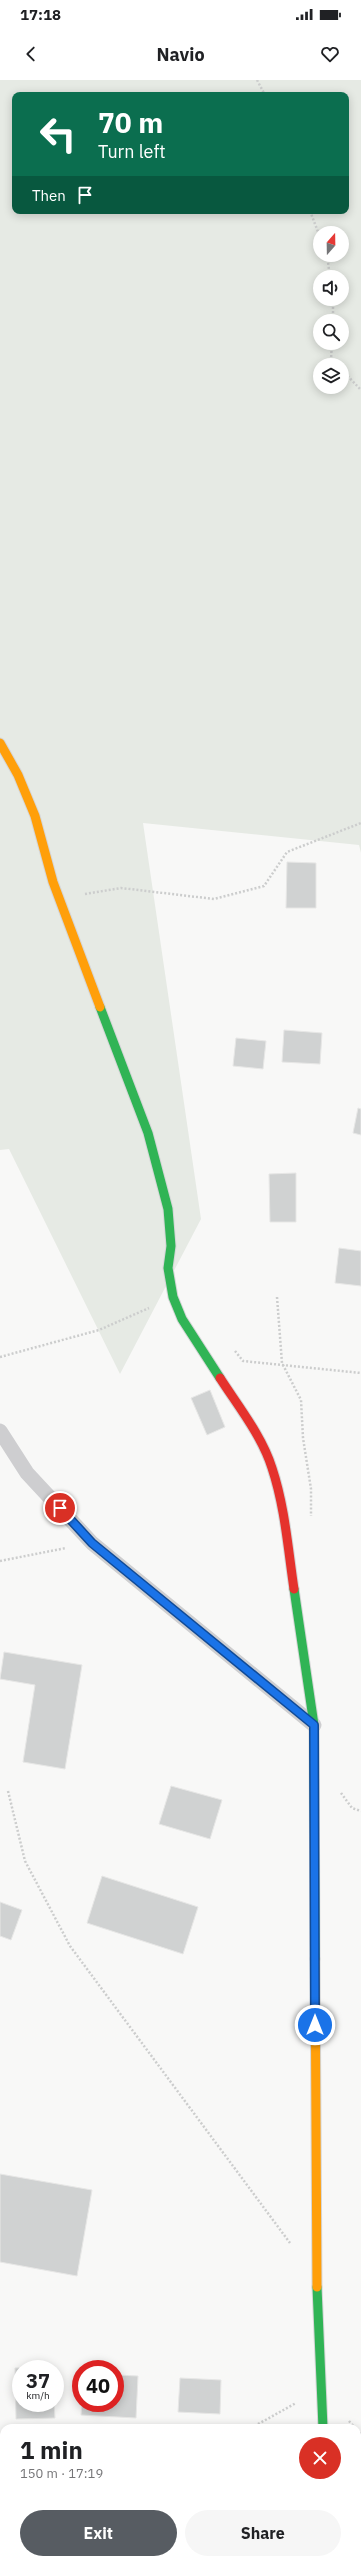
<!DOCTYPE html>
<meta charset="utf-8">
<style>
body{margin:0;font-family:"IBM Plex Sans",sans-serif;background:#f6f6f6;color:#202124;height:100vh;display:flex;flex-direction:column;font-size:15px;white-space:nowrap}
*{box-sizing:border-box;margin:0}
p{font-size:13px;color:#757577}
.icon{flex:none;width:22px;height:22px;fill:none;stroke:currentColor;stroke-width:2;stroke-linecap:round;stroke-linejoin:round}
.map{position:relative;flex:1;overflow:hidden}
.drawer{position:absolute;left:0px;top:2344px;width:361px;height:140px;display:flex;flex-direction:column;background:#fff;border-radius:12px 12px 0 0;box-shadow:0 2px 10px #0003}
.drawer>*{flex:none}
.guide{position:absolute;left:12px;top:12px;width:337px;height:122px;border-radius:8px;box-shadow:0 2px 10px #0003;background:#0b6e4f;color:#fff;overflow:hidden}
.needle{width:26px;rotate:20deg}
.controls{position:absolute;left:313px;top:146px;display:grid;gap:8px}
.controls a{display:grid;place-items:center;width:36px;height:36px;border-radius:50%;background:#fff;box-shadow:0 2px 10px #0003;font-size:20px}
.speed{position:absolute;left:12px;top:2280px;display:flex;gap:8px;font-size:20px;font-weight:700;text-align:center}
.speed>*{display:grid;place-content:center;width:52px;height:52px;border-radius:50%;background:#fff;box-shadow:0 2px 10px #0003;line-height:1}
.speed small{font-size:10px;font-weight:400}
.speed .limit{border:6px solid #d22;background:#fff;color:#111}
.pin{position:absolute;display:grid;place-items:center;width:34px;height:34px;color:#fff;margin:-17px;border:2px solid #fff;border-radius:50%;box-shadow:0 1px 4px #0007}
.me{position:absolute;width:44px;margin:-22px;rotate:0deg;stroke-linejoin:round;filter:drop-shadow(0 0 3px #0008)}
.turn{display:flex;align-items:center;gap:14px;height:84px;padding:0 20px;font-size:18px}
.turn .icon{width:52px;height:52px;stroke-width:2.5}
.turn b{display:block;font-size:28px;line-height:34px}
.then{display:flex;align-items:center;height:38px;padding:0 20px;background:#0003;gap:8px;font-size:15px}
.round{display:grid;place-items:center;flex:none;width:42px;height:42px;border-radius:21px;background:#f6f6f6}
.overview{display:flex;align-items:center;justify-content:space-between;height:68px;padding:0 20px}
h1{font-size:24px;font-weight:700;line-height:30px}
.button{display:flex;gap:8px;margin-top:auto;padding:8px 20px}
.button a{flex:1;height:46px;border-radius:24px;background:#575c62;color:#fff;font-size:16px;font-weight:700;line-height:46px;text-align:center}
.button a+a{background:#f6f6f6;color:#202124}
.status{display:flex;justify-content:space-between;align-items:center;height:28px;padding:0 20px;background:#fff;direction:ltr}
.status svg{height:11px;fill:currentColor}
header{display:flex;justify-content:space-between;align-items:center;height:52px;padding:0 20px;background:#fff;font-size:18px;font-weight:700}
.map>svg:first-child{display:block}
</style>
<div class="status"><b>17:18</b><svg viewBox="0 0 49 12"><path d="M0 12V9h3v3zM5 12V6h3v6zM10 12V3h3v9zM15 12V0h3v12zM26 1h20v11H26zM47 4h2v5h-2z"/></svg></div>
<header><svg class="icon" aria-label="back" viewBox="0 0 24 24"><path d="M15 5l-7 7 7 7"/></svg>Navio<svg class="icon" aria-label="heart" viewBox="0 0 24 24"><path d="M12 20l-8-8c-3-5 5-10 8-4 3-6 11-1 8 4z"/></svg></header>
<div class="map">
<svg width="361" height="2484" viewBox="0 0 361 2484">
<rect width="100%" height="100%" fill="#f8f8f7"/>
<path fill="#e6eae4" fill-rule="evenodd" d="M0,0h361v773l-2,-8 -216,-22 58,396 -81,155 -111,-225 -9,1zM15,15h331v116h-331zM320,153h22v22h-22zM320,197h22v22h-22zM320,241h22v22h-22zM320,285h22v22h-22z"/>
<g fill="#d0d2d2" stroke="#e7e7e6">
<polygon points="287,782 316,783 316,828 286,828"/>
<polygon points="284,950 322,953 320,984 282,982"/>
<polygon points="236,958 266,961 263,989 233,986"/>
<polygon points="358,1028 361,1029 361,1055 353,1053"/>
<polygon points="296,1093 296,1142 270,1142 269,1094"/>
<polygon points="339,1168 361,1171 361,1206 335,1203"/>
<polygon points="210,1310 225,1347 207,1355 191,1318"/>
<polygon points="4,1572 82,1585 65,1689 23,1682 35,1605 0,1599"/>
<polygon points="171,1706 222,1720 210,1759 159,1744"/>
<polygon points="102,1796 198,1827 183,1874 87,1843"/>
<polygon points="0,1822 22,1830 11,1860 0,1856"/>
<polygon points="0,2094 92,2110 77,2196 0,2182"/>
<polygon points="53,2287 53,2289 21,2289 21,2323 54,2323 55,2338 16,2339 15,2288"/>
<polygon points="115,2295 138,2296 136,2338 81,2335 82,2323 115,2323"/>
<polygon points="180,2298 221,2300 220,2334 178,2332"/>
<polygon points="4,2442 4,2460 0,2459"/>
<polygon points="29,2480 56,2480 55,2484 29,2484"/>
<polygon points="172,2480 208,2480 209,2484 173,2484"/>
</g>
<g fill="none" stroke-linecap="round" stroke-linejoin="round">
<defs>
<g id="fast">
<polyline points="100,927 148,1053 168,1129 171,1166 168,1188 173,1217 182,1239 220,1298"/>
<polyline points="294,1509 314,1645 315,1879"/>
<polyline points="317,2207 323,2348"/>
<polyline points="332,2480 332,2484"/>
</g>
<g id="slow">
<polyline points="0,663 18,695 35,736 53,802 100,927"/>
<polyline points="315,1879 317,2207"/>
</g>
<path id="jam" d="M220,1298c18,28 42,58 52,90 13,39 16,81 22,121"/>
</defs>
<use href="#fast" stroke="#d5d6d7" stroke-width="11"/>
<use href="#slow" stroke="#d5d6d7" stroke-width="11"/>
<use href="#jam" stroke="#d5d6d7" stroke-width="11"/>
<g stroke="#cccdcd" stroke-width="2.5" stroke-dasharray="2 2" stroke-linecap="butt">
<polyline points="257,0 265,15"/>
<polyline points="310,131 320,157"/>
<polyline points="327,175 330,197"/>
<polyline points="333,219 333,241"/>
<polyline points="332,263 331,279 337,285"/>
<polyline points="342,290 361,310"/>
<polyline points="85,814 121,808 214,819 264,806 287,772 361,743"/>
<polyline points="277,1217 282,1283 301,1320 303,1358 311,1409 311,1436"/>
<polyline points="235,1271 243,1281 361,1293"/>
<polyline points="0,1277 99,1250 149,1228"/>
<polyline points="0,1481 66,1468"/>
<polyline points="8,1711 25,1781 70,1866 290,2163"/>
<polyline points="341,1713 352,1728 361,1731"/>
<polyline points="349,2341 355,2348"/>
<polyline points="251,2348 296,2323"/>
<polyline points="357,2350 361,2354"/>
<polyline points="0,2367 4,2373"/>
</g>
<polyline stroke="#ceced0" stroke-width="15" points="0,1351 27,1393 92,1463 314,1645"/>
<use href="#fast" stroke="#30b455" stroke-width="9"/>
<use href="#slow" stroke="#ff9f0a" stroke-width="9"/>
<use href="#jam" stroke="#e5322d" stroke-width="9"/>
</g>
<g fill="none" stroke-linecap="round" stroke-linejoin="round">
<defs>
<polyline id="route" points="60,1428 92,1463 314,1645 315,1945"/>
</defs>
<use href="#route" stroke="#114b97" stroke-width="10"/>
<use href="#route" stroke="#1a73e8" stroke-width="7"/>
</g>
</svg>
<div class="controls">
<a><svg class="needle" viewBox="-14 -14 28 28"><path d="M0-13l5 13h-10z" fill="#e53935"/><path d="M0 13l5-13h-10z" fill="#757577"/></svg></a>
<a><svg class="icon" aria-label="sound" viewBox="0 0 24 24"><path d="M4 9h4l5-4v14l-5-4H4zM17 9q2 3 0 6"/></svg></a>
<a><svg class="icon" aria-label="search" viewBox="0 0 24 24"><circle cx="10" cy="10" r="6"/><path d="M15 15l6 6"/></svg></a>
<a><svg class="icon" aria-label="layers" viewBox="0 0 24 24"><path d="M12 4l9 5-9 5-9-5zM3 14l9 5 9-5"/></svg></a>
</div>
<div class="speed"><div>37<small>km/h</small></div><div class="limit">40</div></div>
<div class="pin" style="left:60px;top:1428px;background:#d93025"><svg class="icon" aria-label="arrive" viewBox="0 0 24 24"><path d="M6 21V4h12l-3 4 3 4H6"/></svg></div>
<svg class="me" style="left:315px;top:1945px" viewBox="-20 -20 40 40"><circle r="17" fill="#1a73e8" stroke="#fff" stroke-width="3"/><path d="M0-11L8 9 0 5-8 9z" fill="#fff"/></svg>
<div class="guide">
<div class="turn"><svg class="icon" aria-label="left" viewBox="0 0 24 24"><path d="M17 20v-9H6M10 6l-5 5 5 5"/></svg><div><b>70 m</b>Turn left</div></div>
<div class="then">Then<svg class="icon" aria-label="arrive" viewBox="0 0 24 24"><path d="M6 21V4h12l-3 4 3 4H6"/></svg></div>
</div>
<section class="drawer">
<div class="overview"><div><h1>1 min</h1><p>150 m · 17:19</p></div><a class="round" style="background:#d93025;color:#fff"><svg class="icon" aria-label="close" viewBox="0 0 24 24"><path d="M6 6l12 12M18 6L6 18"/></svg></a></div>
<div class="button"><a>Exit</a><a>Share</a></div>
</section>
</div>
